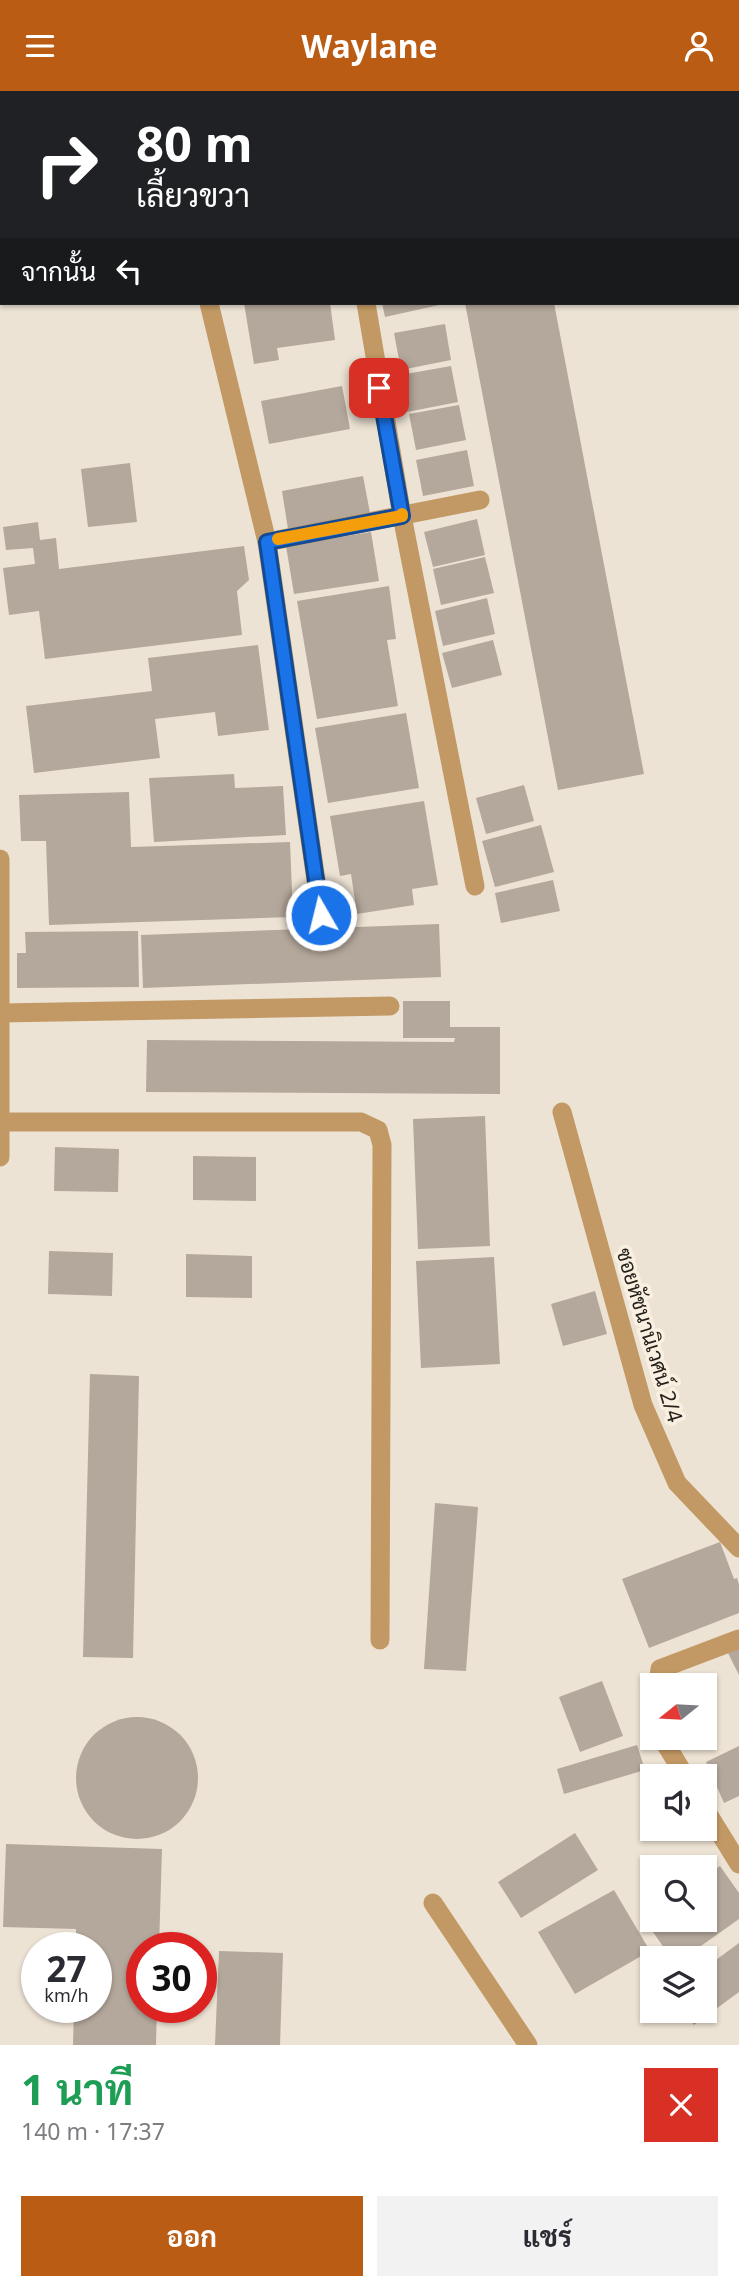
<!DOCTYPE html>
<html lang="th">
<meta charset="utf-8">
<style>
body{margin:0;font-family:"Noto Sans",Sarabun,sans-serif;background:#f2f2f3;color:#2b2b33;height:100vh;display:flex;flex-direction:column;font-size:26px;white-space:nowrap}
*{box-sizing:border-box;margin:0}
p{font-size:23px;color:#7c7c81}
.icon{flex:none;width:38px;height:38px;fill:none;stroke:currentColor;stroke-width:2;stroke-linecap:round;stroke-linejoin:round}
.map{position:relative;height:1954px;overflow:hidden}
.sheet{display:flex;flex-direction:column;background:#fff;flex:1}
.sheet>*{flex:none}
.guide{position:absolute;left:0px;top:0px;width:740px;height:214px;box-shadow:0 2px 5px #0004;background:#202124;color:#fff;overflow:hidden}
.needle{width:46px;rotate:252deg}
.tools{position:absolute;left:640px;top:1582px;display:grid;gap:14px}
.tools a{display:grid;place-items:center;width:77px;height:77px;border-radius:0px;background:#fff;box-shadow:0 2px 5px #0004;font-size:35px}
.speed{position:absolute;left:21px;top:1841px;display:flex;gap:14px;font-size:35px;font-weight:700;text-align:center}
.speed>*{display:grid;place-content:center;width:91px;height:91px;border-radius:50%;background:#fff;box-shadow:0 2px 5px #0004;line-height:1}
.speed small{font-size:18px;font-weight:400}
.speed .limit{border:10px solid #d22;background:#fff;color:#111}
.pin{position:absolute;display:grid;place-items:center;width:60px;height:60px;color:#fff;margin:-30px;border-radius:14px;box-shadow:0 4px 10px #0006}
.me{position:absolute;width:77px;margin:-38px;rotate:352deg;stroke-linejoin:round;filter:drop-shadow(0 0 5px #0008)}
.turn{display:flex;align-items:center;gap:24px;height:147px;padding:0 21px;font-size:32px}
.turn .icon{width:91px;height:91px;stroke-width:2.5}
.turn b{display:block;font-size:49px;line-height:60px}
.then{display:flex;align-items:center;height:66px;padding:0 21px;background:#0003;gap:14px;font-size:26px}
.round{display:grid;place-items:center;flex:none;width:74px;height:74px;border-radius:0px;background:#f2f2f3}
.summary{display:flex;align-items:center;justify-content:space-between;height:119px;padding:0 21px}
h1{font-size:42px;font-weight:700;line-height:52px;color:#1e9e55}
.cta{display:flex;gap:14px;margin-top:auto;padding:14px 21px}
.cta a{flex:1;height:80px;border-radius:0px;background:#bb5c14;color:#fff;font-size:28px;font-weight:700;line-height:80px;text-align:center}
.cta a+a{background:#f2f2f3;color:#2b2b33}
header{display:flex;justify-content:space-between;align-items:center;height:91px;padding:0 21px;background:#bb5c14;color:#fff;font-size:32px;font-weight:700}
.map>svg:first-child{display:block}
</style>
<header><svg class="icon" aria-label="menu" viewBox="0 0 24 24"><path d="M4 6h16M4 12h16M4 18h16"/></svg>Waylane<svg class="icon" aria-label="person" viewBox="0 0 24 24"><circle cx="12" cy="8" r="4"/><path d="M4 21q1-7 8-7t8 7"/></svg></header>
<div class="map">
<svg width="739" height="1954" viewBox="0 0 739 1954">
<rect width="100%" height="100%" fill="#ede3d4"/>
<g fill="#b4a79b">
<polygon points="244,212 330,212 335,249 277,257 279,269 254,273"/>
<polygon points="382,212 439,212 439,214 385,226"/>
<polygon points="465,212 554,212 644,683 558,699"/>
<polygon points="445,233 451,269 401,279 394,242"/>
<polygon points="451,275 458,311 407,321 400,284"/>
<polygon points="342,295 350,338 269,353 261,310"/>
<polygon points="459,314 466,349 416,359 409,323"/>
<polygon points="467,359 474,395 423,405 416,369"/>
<polygon points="130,372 137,431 88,436 81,378"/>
<polygon points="363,385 370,422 288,438 282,400"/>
<polygon points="477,428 485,464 433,476 424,441"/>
<polygon points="38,431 40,449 56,447 59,478 244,455 249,489 237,500 242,544 45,568 39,520 9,524 3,477 35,473 33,457 6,459 3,436"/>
<polygon points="371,441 379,490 294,503 286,455"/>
<polygon points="485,466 494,502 441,514 433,478"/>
<polygon points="389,495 396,548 387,549 398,615 317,628 297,510"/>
<polygon points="487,507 495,543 443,555 435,520"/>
<polygon points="493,549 502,584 452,597 442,562"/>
<polygon points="258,554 269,639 218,645 215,621 155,628 160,667 34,682 26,615 152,600 148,567"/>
<polygon points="406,622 419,697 328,712 315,637"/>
<polygon points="234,683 235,697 283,695 286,744 154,751 149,687"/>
<polygon points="524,694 534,730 486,743 476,707"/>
<polygon points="129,701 131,756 290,751 293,826 49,834 46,750 21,750 19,704"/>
<polygon points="424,710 438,794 412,798 414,814 357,823 351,783 340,785 330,725"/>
<polygon points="541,734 554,781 495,796 482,750"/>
<polygon points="553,789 560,820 501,832 495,802"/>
<polygon points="439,833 441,886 143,897 141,844"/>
<polygon points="138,840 139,896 17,897 17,862 26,862 25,841"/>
<polygon points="403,910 450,910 450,936 500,936 500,1003 146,1001 147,949 454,951 455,947 403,947"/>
<polygon points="485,1025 490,1155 418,1158 413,1028"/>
<polygon points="55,1056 119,1058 118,1101 54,1100"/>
<polygon points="193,1065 256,1066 256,1110 193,1109"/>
<polygon points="49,1160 113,1162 112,1205 48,1203"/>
<polygon points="186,1163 252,1165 252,1207 186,1206"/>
<polygon points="494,1166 500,1273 421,1277 416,1170"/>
<polygon points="595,1200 607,1243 563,1255 551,1213"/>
<polygon points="90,1283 139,1285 133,1567 83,1566"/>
<polygon points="435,1412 478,1416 466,1580 424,1578"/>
<polygon points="720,1451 734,1488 737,1487 739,1494 739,1522 649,1557 622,1488"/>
<polygon points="739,1556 739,1584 728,1562"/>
<polygon points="602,1590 623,1645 580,1661 559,1606"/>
<circle cx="137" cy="1687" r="61"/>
<polygon points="637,1654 645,1679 564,1703 557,1678"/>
<polygon points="739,1655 739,1705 724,1712 706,1671"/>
<polygon points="575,1742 598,1779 521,1827 498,1791"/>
<polygon points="6,1753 162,1758 159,1857 142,1857 142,1916 157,1916 156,1954 73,1954 74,1916 96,1916 96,1857 76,1857 76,1838 3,1836"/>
<polygon points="720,1775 739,1802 739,1828 684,1867 671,1867 644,1828 653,1822 653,1829 705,1829 705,1785"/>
<polygon points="614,1799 650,1860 575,1903 538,1841"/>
<polygon points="739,1852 739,1901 694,1934 683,1920 705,1920 705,1877"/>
<polygon points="219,1860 283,1862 280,1954 215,1954"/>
</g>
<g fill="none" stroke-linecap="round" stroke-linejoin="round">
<g stroke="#c29964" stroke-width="19">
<polyline points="199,0 199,2"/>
<polyline points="326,0 326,2"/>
<polyline points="0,86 2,86"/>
<polyline points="0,182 2,182"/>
<polyline points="209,212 267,451 321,824"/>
<polyline points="366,212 402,425 475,795"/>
<polyline points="267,451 480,409"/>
<polyline points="1,922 390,915"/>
<polyline points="562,1021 643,1314 677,1392 739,1457"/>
<polyline points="2,1031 361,1031 378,1039 382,1054 380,1549"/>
<polyline points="658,1594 660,1578 739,1548"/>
<polyline points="653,1622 653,1632"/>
<polyline points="662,1647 685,1685"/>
<polyline points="705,1718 739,1773"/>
<polyline points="433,1812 528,1954"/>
</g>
<polyline stroke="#c29964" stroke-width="19" points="0,768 0,1066"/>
</g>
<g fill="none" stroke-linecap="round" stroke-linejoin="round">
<defs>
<polyline id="route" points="321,824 267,451 402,425 379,297"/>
</defs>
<use href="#route" stroke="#114b97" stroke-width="18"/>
<use href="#route" stroke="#1a73e8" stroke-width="12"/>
<polyline stroke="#f59e0b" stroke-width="12" points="278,448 402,425 402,423"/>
</g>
<g text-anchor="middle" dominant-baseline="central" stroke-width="7" stroke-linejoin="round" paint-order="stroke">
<g font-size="21" fill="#25211c" stroke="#faf0e1">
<text transform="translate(650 1244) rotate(73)">ซอยหัชนานิเวศน์ 2/4</text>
</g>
</g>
</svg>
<div class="tools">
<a><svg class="needle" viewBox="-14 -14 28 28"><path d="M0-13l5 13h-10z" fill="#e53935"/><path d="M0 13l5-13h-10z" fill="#7c7c81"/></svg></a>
<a><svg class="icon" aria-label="sound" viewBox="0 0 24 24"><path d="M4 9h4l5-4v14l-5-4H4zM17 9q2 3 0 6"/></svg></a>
<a><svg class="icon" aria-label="search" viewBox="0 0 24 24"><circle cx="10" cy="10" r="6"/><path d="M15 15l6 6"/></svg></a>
<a><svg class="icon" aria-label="layers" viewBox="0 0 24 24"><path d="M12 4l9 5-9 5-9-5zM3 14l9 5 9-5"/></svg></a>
</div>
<div class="speed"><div>27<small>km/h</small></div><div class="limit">30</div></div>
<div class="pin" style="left:379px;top:297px;background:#d93025"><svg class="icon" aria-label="arrive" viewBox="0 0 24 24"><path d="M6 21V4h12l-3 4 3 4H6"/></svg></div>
<svg class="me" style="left:321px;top:824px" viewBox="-20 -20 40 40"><circle r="17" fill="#1a73e8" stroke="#fff" stroke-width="3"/><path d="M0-11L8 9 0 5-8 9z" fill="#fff"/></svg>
<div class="guide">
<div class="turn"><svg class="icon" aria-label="right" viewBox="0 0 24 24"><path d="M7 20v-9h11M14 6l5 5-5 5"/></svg><div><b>80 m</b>เลี้ยวขวา</div></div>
<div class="then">จากนั้น<svg class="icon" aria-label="left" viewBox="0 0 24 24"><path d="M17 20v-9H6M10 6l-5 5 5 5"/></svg></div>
</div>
</div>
<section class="sheet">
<div class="summary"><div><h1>1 นาที</h1><p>140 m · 17:37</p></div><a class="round" style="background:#d93025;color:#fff"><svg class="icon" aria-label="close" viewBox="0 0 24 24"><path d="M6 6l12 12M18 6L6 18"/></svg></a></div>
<div class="cta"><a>ออก</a><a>แชร์</a></div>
</section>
